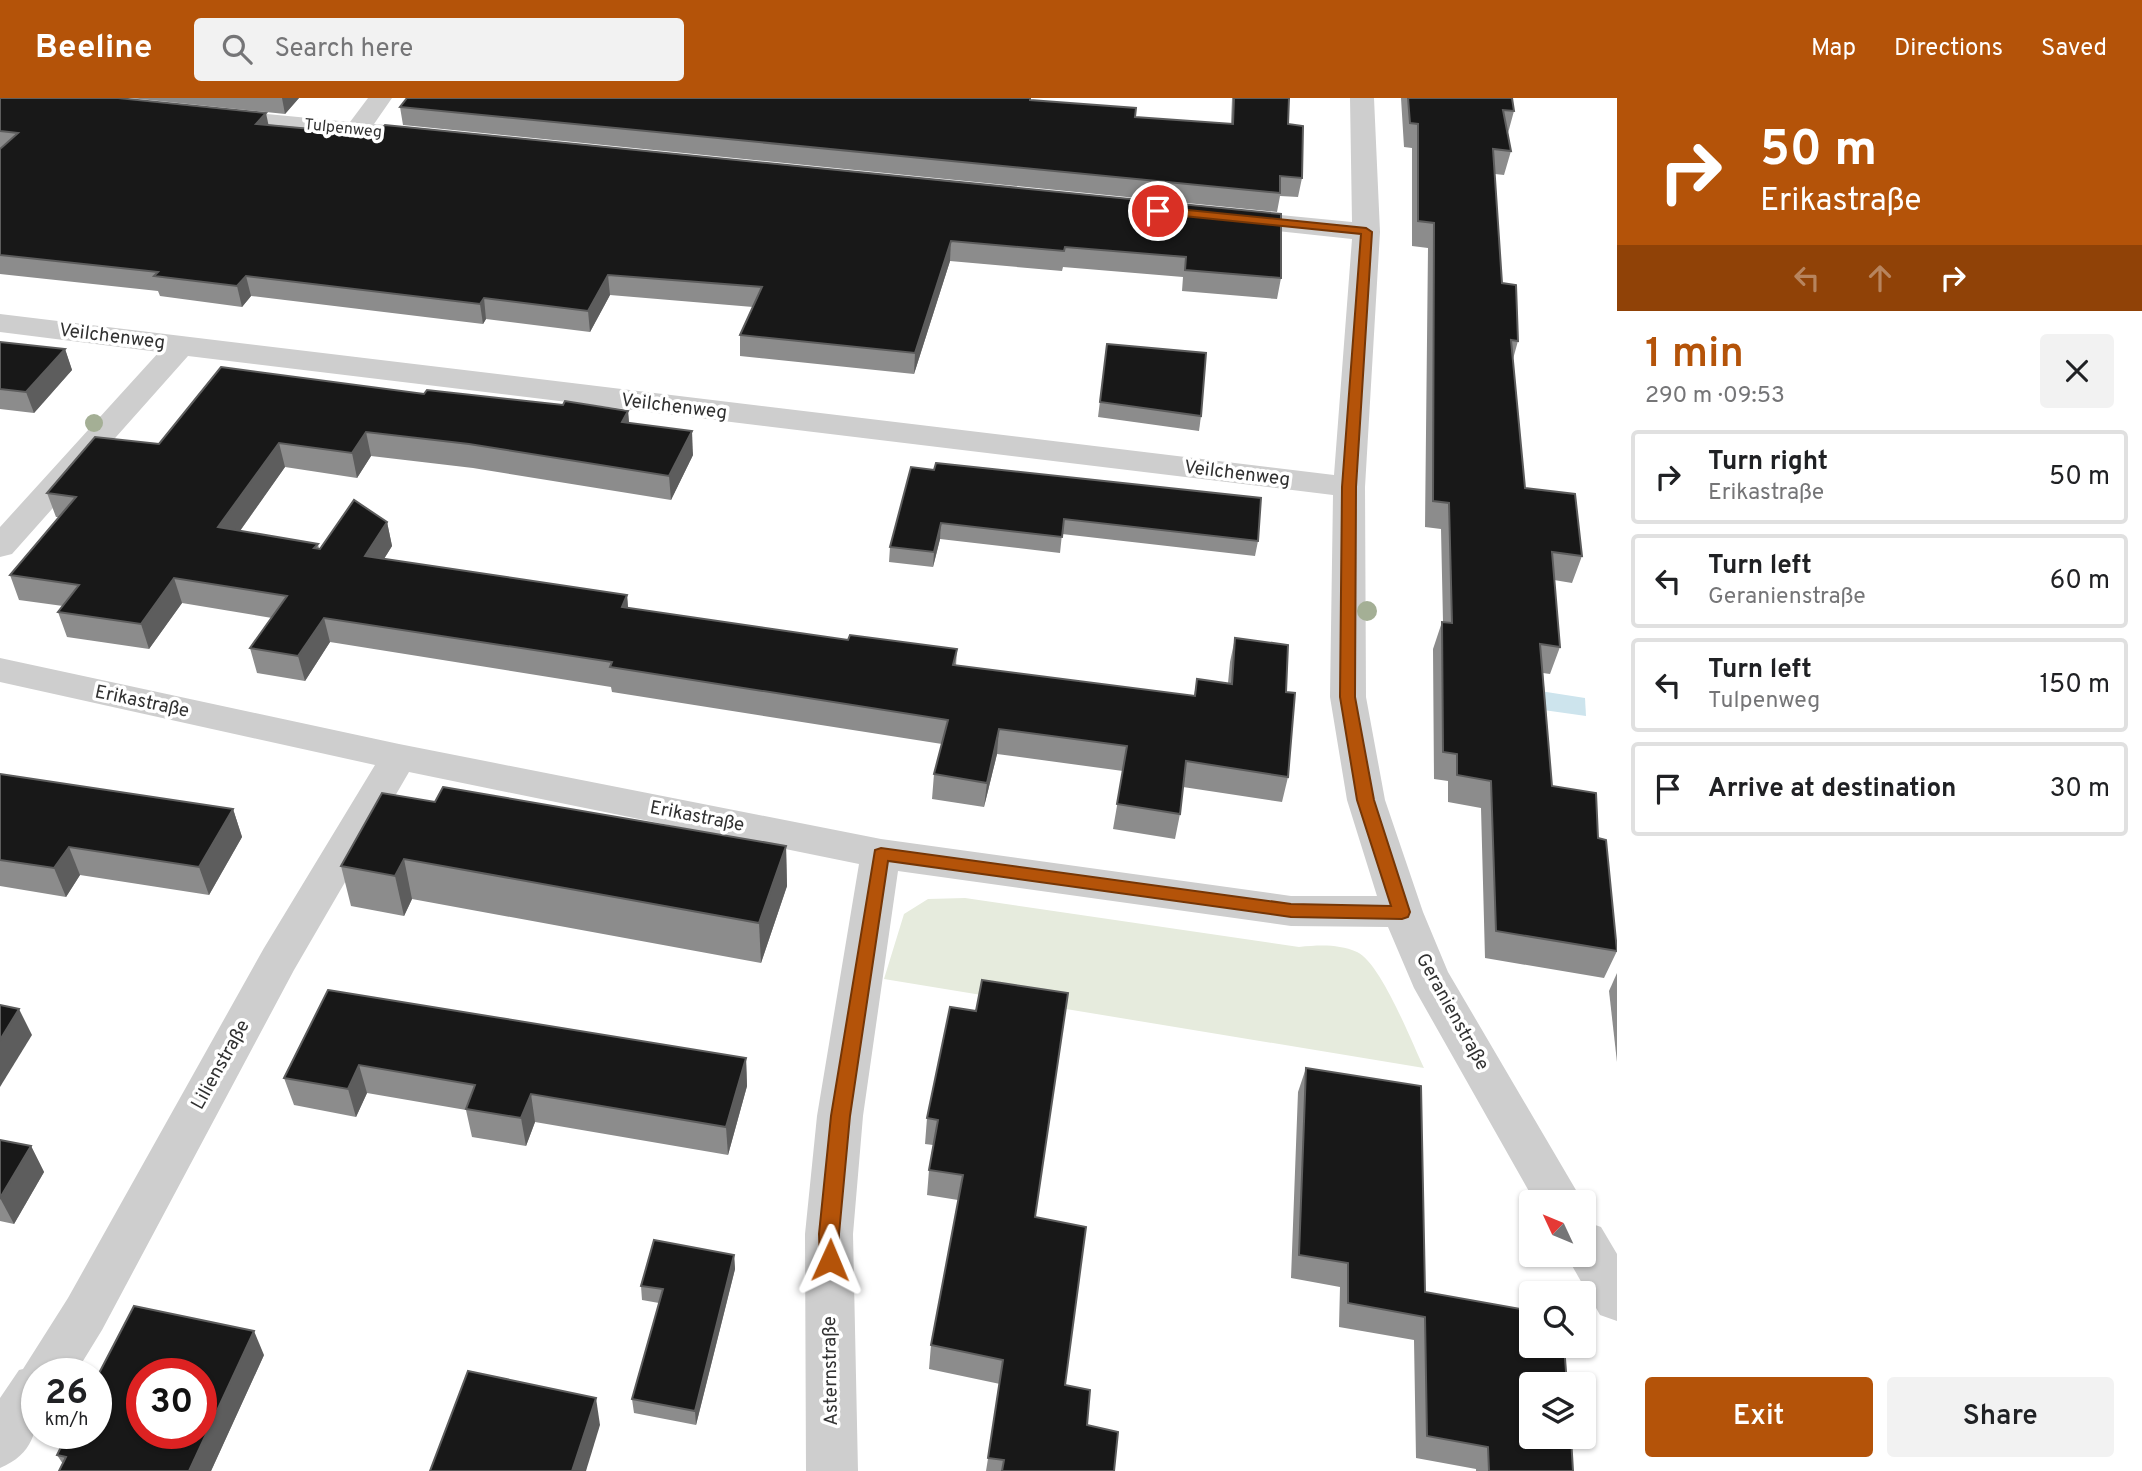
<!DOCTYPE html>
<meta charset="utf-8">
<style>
body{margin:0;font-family:Overpass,sans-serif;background:#f2f2f2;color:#202124;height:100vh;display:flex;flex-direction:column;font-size:26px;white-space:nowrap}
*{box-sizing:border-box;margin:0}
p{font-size:23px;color:#757577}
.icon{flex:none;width:38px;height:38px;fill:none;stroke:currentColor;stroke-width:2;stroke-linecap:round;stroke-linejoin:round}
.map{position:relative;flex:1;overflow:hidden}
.panel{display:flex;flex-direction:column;background:#fff;width:525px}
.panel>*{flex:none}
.top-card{background:#b45309;color:#fff;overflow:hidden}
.needle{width:46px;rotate:314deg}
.fabs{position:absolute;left:1519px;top:1092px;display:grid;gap:14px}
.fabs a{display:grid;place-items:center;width:77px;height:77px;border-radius:7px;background:#fff;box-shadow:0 2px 5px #0004;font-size:35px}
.speed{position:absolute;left:21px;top:1260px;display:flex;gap:14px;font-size:35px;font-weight:700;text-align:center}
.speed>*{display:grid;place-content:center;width:91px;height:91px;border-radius:50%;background:#fff;box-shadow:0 2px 5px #0004;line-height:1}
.speed small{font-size:18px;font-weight:400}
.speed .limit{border:10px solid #d22;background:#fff;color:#111}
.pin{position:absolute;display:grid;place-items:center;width:60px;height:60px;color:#fff;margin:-30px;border:4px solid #fff;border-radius:50%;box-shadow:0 2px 7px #0007}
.me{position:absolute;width:77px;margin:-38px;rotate:1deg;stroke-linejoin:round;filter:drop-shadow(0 0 5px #0008)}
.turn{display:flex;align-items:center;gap:24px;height:147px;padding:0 28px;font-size:32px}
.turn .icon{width:91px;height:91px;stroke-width:2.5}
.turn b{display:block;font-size:49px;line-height:60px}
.lanes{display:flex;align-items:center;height:66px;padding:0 28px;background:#0003;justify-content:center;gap:35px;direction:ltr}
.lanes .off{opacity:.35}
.round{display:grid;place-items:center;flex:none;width:74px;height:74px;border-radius:7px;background:#f2f2f2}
.overview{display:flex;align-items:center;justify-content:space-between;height:119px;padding:0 28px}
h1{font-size:42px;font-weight:600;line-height:52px;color:#b45309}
.button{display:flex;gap:14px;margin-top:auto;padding:14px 28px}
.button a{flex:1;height:80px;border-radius:7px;background:#b45309;color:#fff;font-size:28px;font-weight:600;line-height:80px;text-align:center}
.button a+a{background:#f2f2f2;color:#202124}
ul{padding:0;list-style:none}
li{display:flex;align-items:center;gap:21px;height:94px;margin:0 14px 10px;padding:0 14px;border:4px solid #e0e0e0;border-radius:7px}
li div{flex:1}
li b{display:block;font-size:26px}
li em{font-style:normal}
header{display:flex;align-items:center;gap:42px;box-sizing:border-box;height:98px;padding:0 35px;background:#b45309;color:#fff}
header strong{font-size:33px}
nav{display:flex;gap:38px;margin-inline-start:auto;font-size:24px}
.search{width:490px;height:63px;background:#f2f2f2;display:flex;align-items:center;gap:18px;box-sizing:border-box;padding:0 24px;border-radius:7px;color:#757577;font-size:26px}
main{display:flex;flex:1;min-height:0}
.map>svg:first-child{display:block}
</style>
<header>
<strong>Beeline</strong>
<div class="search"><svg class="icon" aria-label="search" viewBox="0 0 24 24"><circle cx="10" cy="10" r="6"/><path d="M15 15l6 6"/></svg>Search here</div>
<nav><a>Map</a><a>Directions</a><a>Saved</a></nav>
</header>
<main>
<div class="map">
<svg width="1617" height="1373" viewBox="0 0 1617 1373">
<rect width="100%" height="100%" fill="#fff"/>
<path fill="#e6ebdd" d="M965,800l334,49c21,-2 39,-3 58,5 24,11 55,91 67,116l-540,-89 20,-65 24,-15z"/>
<polygon fill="#cde4ed" points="1521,590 1585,600 1586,618 1522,609"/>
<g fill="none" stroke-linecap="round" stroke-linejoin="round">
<g fill="#cecece" fill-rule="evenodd">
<polygon points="368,0 392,0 374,26 431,31 440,34 444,39 440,44 431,47 216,25 207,23 204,18 207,13 216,11 350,24"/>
<path d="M1350,0h24l6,134 -15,255 1,210 19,103 38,112 25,60 135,230h-48l-121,-214 -26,-61 -97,-1 -393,-55 -35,245 -10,118 5,237h-52l-1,-237 12,-118 42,-252 -450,-92 -115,198 -192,360 -27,44h-38c0,40 7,76 -37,94v-70l19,-28 4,-1 45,-71 196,-350 111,-183 -375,-83v-24l399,86 482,95 410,57h86l-30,-96 -17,-103 3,-202 -1145,-139 -176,198 -12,3v-30l159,-175 -159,-20v-18l1334,161 18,-236 -123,-13 -10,-2 -3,-6 3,-6 10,-2 123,12z"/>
<polygon points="1584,1123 1601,1129 1617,1156 1617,1223 1600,1217 1566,1157 1584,1157"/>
</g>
</g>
<g fill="#a4af95">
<circle cx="94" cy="325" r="9"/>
<circle cx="1367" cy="513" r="10"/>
</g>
<g fill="#8c8c8c">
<polygon points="0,0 377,37 1281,116 1281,180 1277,201 1182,193 1183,179 1063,169 1062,173 950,163 914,276 740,258 740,237 753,209 610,197 590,234 486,221 483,226 251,198 242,209 160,198 158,193 0,176"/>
<polygon points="130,0 299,0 285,16"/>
<polygon points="1232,0 1289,0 1288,26 1302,80 1298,99 1280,98 1277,114 403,27 400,9 1031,2 1135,19 1231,26"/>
<polygon points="1401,0 1512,0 1514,13 1508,35 1511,53 1504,77 1495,76 1502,185 1518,243 1513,261 1525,390 1582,458 1572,485 1554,482 1560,549 1550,576 1543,575 1552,688 1598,740 1617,853 1604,880 1485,860 1481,710 1448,704 1448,683 1434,681 1433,551 1442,524 1443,524 1441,431 1425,429 1428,150 1412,148 1412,50 1404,49"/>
<polygon points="0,244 65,251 72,272 34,315 0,311"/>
<polygon points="1107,246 1201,318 1199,333 1098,319"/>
<polygon points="424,296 628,313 629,325 693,357 671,402 473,370 371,358 357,380 285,369 240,433 318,446 319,451 387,424 392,448 384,461 627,497 628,510 848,542 957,551 956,568 1194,598 1197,581 1228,585 1230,564 1235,540 1286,594 1288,679 1282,704 1183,689 1180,716 1175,741 1113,731 1123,673 997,656 984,709 932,701 934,676 942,646 612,594 611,589 330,544 305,583 257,575 250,550 272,520 182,505 149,551 67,539 58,514 63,508 19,502 10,477 59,419 56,419 47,395 159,346"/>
<polygon points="911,369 1258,443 1255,458 1062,436 1060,455 940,441 933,469 889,464 890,449"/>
<polygon points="0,676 233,711 242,739 209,797 80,777 66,799 0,788"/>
<polygon points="435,704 786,748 787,788 761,865 412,801 404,818 351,808 341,768"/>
<polygon points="1617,875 1617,964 1609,893"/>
<polygon points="328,892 746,960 747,988 728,1057 535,1024 526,1048 472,1039 466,1012 367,995 356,1019 294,1007 284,980"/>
<polygon points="950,909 1035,1119 1065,1287 1087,1327 1114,1373 986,1373 1000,1286 929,1271 931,1247 958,1102 927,1097 929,1072 933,1047 925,1046 927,1020"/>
<polygon points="1306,970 1425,1194 1573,1373 1476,1373 1476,1371 1416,1360 1414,1242 1339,1229 1340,1189 1291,1180 1298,994"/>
<polygon points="0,1042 31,1048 44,1074 14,1126 0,1123"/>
<polygon points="734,1157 735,1171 696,1327 634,1315 632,1301 659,1205 642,1202 641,1188"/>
<polygon points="264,1257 211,1373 59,1373 63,1366 57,1357"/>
</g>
<g fill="#5d5d5d">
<polygon points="282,0 299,0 285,16"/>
<polygon points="266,15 270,34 256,26"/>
<polygon points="951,143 950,163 914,276 915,255"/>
<polygon points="608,177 610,197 590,234 588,213"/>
<polygon points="246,178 251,198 242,209 237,188"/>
<polygon points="484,200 486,221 483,226 480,206"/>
<polygon points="65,251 72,272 34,315 26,294"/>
<polygon points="628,313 630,337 622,324"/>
<polygon points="692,333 693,357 671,402 669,378"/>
<polygon points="366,334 371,358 357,380 352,355"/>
<polygon points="279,345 285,369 225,454 218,429"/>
<polygon points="387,424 392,448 370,483 365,458"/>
<polygon points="941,425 940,441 933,469 934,454"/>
<polygon points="174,480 182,505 149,551 141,526"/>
<polygon points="627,497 629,522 622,509"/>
<polygon points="324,520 330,544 305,583 298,558"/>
<polygon points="999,631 997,656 984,709 987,685"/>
<polygon points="233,711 242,739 209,797 199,769"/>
<polygon points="786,748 787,788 761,865 759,825"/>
<polygon points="69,749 80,777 66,799 54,770"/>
<polygon points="404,761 412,801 404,818 395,778"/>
<polygon points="19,911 32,937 0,989 0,942"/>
<polygon points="746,960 747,988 728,1057 726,1029"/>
<polygon points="359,967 367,995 356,1019 348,991"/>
<polygon points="531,996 535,1024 526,1048 521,1020"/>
<polygon points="31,1048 44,1074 14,1126 0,1100"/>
<polygon points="734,1157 735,1171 696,1327 695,1313"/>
<polygon points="254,1233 264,1257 211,1373 189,1373"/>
<polygon points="596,1300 600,1327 586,1373 572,1373"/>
</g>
<g fill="#181818" stroke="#5d5d5d" stroke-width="2" fill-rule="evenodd">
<polygon points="0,0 118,0 266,15 256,26 377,37 385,27 1281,116 1281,180 1185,172 1186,159 1065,149 1064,153 951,143 915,255 740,237 762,189 608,177 588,213 484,200 480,206 246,178 237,188 154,178 158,174 0,157 0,51 18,35 0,33"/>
<polygon points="407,0 1030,0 1030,2 1136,10 1135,19 1233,26 1234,0 1289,0 1288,26 1303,28 1302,80 1280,78 1280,95 400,9"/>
<polygon points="1408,0 1512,0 1514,13 1503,12 1511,53 1493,51 1502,185 1516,187 1518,243 1511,242 1525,390 1575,396 1582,458 1552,454 1560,549 1540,546 1552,688 1596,695 1598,740 1606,742 1617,853 1496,833 1491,683 1457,677 1457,656 1443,654 1442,524 1452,525 1449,405 1433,403 1434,125 1418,123 1418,26 1410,25"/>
<polygon points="0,244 65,251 26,294 0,291"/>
<polygon points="1107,246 1206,255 1201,318 1100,304"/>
<polygon points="221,269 424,296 427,292 563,307 565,303 628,313 622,324 692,333 669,378 469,346 366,334 352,355 279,345 218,429 318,446 314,450 320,451 354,402 387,424 365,458 627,497 622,509 848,542 850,537 957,551 953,567 1195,598 1197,581 1232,586 1235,540 1288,547 1286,594 1295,595 1288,679 1186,663 1180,716 1117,706 1127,648 999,631 987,685 934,676 948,622 610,569 612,564 324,520 298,558 250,550 287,498 174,480 141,526 58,514 79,487 10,477 76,399 47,395 95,339 159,346"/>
<polygon points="936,365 1261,400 1258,443 1064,421 1062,439 941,425 934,454 890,449 911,369 934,372"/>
<polygon points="0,676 233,711 199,769 69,749 54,770 0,762"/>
<polygon points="443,689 786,748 759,825 404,761 395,778 341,768 382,695 435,704"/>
<polygon points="982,882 1068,895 1035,1119 1086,1129 1065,1287 1090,1292 1087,1327 1118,1334 1114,1373 1002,1373 1004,1362 988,1360 1003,1262 931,1247 963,1077 929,1072 938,1022 927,1020 950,909 976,913"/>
<polygon points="328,892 746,960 726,1029 531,996 521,1020 466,1011 475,987 359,967 348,991 284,980"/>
<polygon points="0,907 19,911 0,942"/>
<polygon points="1306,970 1421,988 1425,1194 1531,1213 1531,1248 1564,1248 1567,1286 1531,1286 1531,1339 1571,1339 1573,1373 1489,1373 1488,1349 1427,1338 1425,1219 1348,1205 1348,1165 1299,1157"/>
<polygon points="0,1042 31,1048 0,1100"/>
<polygon points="654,1142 734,1157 695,1313 632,1301 663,1191 641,1188"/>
<path d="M134,1208l120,25 -65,140h-130l7,-14 -9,-2 11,-22h28v-54zM142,1276h59v59h-59z"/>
<polygon points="468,1273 596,1300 572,1373 430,1373"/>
</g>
<polygon fill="#b45309" stroke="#753606" stroke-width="2" points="1158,109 1366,130 1372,134 1356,389 1355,599 1374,702 1410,814 1408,819 1402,821 1291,819 888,763 850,1018 839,1136 839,1162 837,1168 830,1171 822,1168 820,1162 819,1136 831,1018 875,752 881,750 1291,806 1391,808 1357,702 1340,599 1342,389 1361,136 1154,115 1152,113"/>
<g text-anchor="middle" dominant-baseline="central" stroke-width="7" stroke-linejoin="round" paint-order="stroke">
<g font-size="16" fill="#313131" stroke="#fff">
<text transform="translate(343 31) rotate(6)">Tulpenweg</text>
</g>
<g font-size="19" fill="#313131" stroke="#fff">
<text transform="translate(112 239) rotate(7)">Veilchenweg</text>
<text transform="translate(674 309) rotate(7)">Veilchenweg</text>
<text transform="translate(1237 376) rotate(7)">Veilchenweg</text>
<text transform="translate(142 604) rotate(12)">Erikastraße</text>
<text transform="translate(697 719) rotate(11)">Erikastraße</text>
<text transform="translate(1452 914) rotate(61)">Geranienstraße</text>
<text transform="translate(221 967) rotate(-61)">Lilienstraße</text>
<text transform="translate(831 1273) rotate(-91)">Asternstraße</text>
</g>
</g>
</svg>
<div class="fabs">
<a><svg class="needle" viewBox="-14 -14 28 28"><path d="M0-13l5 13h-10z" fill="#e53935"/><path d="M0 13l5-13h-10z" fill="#757577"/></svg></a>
<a><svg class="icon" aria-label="search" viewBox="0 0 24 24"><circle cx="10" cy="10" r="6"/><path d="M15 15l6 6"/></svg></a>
<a><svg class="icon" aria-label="layers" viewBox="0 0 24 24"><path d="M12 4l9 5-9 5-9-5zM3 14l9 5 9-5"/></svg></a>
</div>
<div class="speed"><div>26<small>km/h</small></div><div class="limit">30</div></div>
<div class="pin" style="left:1158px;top:113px;background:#d93025"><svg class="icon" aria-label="arrive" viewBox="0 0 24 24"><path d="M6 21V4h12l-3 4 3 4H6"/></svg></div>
<svg class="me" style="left:830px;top:1162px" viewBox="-20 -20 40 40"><path d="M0-17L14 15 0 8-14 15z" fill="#b45309" stroke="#fff" stroke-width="4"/></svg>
</div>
<section class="panel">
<div class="top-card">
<div class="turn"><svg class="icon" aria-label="right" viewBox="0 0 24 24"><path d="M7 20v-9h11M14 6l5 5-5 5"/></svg><div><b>50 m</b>Erikastraße</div></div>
<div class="lanes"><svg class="icon off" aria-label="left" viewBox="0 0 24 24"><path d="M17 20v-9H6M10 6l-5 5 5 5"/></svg><svg class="icon off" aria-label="ahead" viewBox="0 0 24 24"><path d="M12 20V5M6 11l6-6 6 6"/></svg><svg class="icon" aria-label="right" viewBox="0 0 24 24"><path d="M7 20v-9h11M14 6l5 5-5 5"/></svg></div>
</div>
<div class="overview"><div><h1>1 min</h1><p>290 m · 09:53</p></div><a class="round"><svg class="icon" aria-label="close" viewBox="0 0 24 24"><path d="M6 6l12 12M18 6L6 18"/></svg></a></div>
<ul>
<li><svg class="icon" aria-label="right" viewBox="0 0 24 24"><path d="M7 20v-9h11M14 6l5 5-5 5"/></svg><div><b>Turn right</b><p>Erikastraße</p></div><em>50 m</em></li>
<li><svg class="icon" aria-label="left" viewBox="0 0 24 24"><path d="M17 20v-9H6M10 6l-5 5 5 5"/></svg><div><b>Turn left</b><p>Geranienstraße</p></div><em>60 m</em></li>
<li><svg class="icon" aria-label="left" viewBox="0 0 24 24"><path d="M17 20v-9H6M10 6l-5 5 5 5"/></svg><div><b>Turn left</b><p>Tulpenweg</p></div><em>150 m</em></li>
<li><svg class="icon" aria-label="arrive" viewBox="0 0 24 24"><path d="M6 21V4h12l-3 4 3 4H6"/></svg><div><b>Arrive at destination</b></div><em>30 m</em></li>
</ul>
<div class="button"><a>Exit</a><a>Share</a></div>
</section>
</main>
